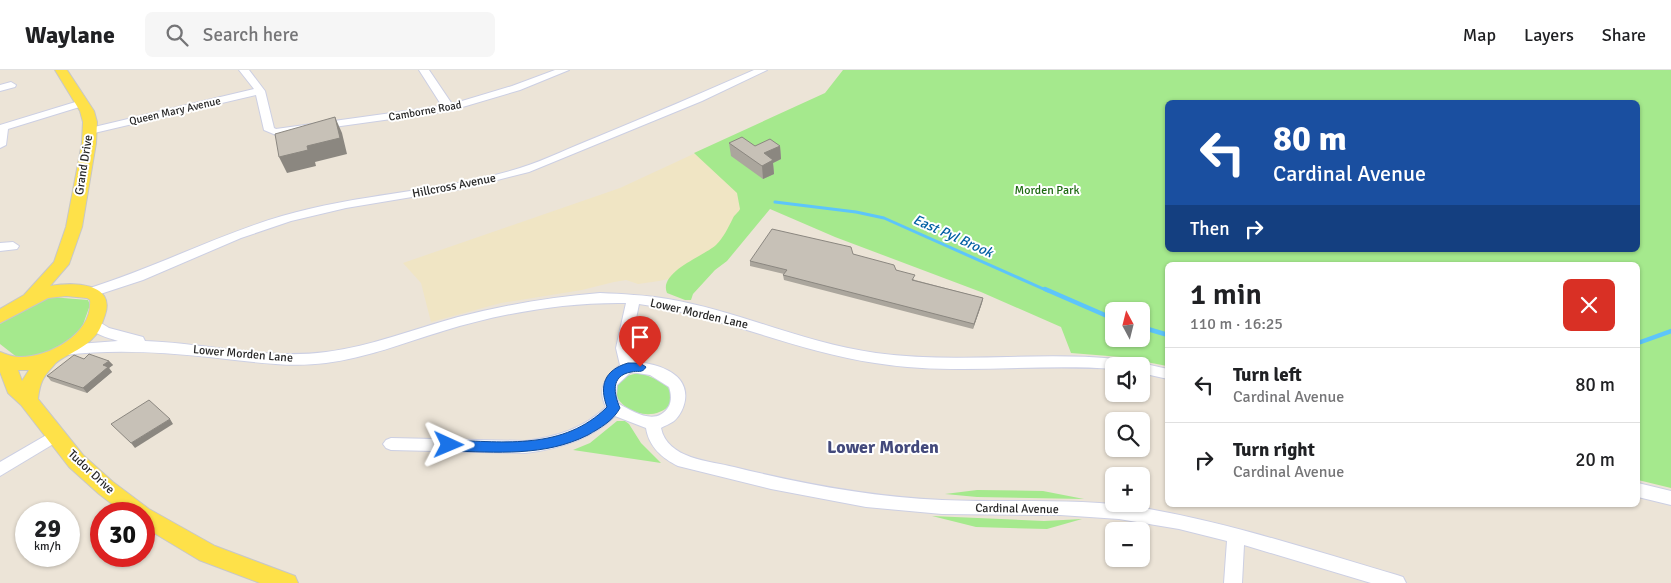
<!DOCTYPE html>
<meta charset="utf-8">
<style>
body{margin:0;font-family:Signika,sans-serif;background:#f6f6f6;color:#202124;height:100vh;display:flex;flex-direction:column;font-size:19px;white-space:nowrap}
*{box-sizing:border-box;margin:0}
p{font-size:16px;color:#757577}
.icon{flex:none;width:28px;height:28px;fill:none;stroke:currentColor;stroke-width:2;stroke-linecap:round;stroke-linejoin:round}
.map{position:relative;flex:1;overflow:hidden}
.sheet{position:absolute;left:1165px;top:192px;width:475px;height:245px;display:flex;flex-direction:column;background:#fff;border-radius:8px;box-shadow:0 1px 4px #0004}
.sheet>*{flex:none}
.top-card{position:absolute;left:1165px;top:30px;width:475px;height:152px;border-radius:8px;box-shadow:0 1px 4px #0004;background:#1a4fa0;color:#fff;overflow:hidden}
.needle{width:32px;rotate:353deg}
.fabs{position:absolute;left:1105px;top:232px;display:grid;gap:10px}
.fabs a{display:grid;place-items:center;width:45px;height:45px;border-radius:8px;background:#fff;box-shadow:0 1px 4px #0004;font-size:25px}
.speed{position:absolute;left:15px;top:432px;display:flex;gap:10px;font-size:25px;font-weight:700;text-align:center}
.speed>*{display:grid;place-content:center;width:65px;height:65px;border-radius:50%;background:#fff;box-shadow:0 1px 4px #0004;line-height:1}
.speed small{font-size:12px;font-weight:400}
.speed .limit{border:8px solid #d22;background:#fff;color:#111}
.pin{position:absolute;display:grid;place-items:center;width:42px;height:42px;color:#fff;margin:-51px -21px;border-radius:50% 50% 50% 0;rotate:-45deg;box-shadow:0 0 5px #0007}
.pin .icon{rotate:45deg}
.me{position:absolute;width:55px;margin:-28px;rotate:91deg;stroke-linejoin:round;filter:drop-shadow(0 0 4px #0008)}
.turn{display:flex;align-items:center;gap:18px;height:105px;padding:0 25px;font-size:22px}
.turn .icon{width:65px;height:65px;stroke-width:2.5}
.turn b{display:block;font-size:35px;line-height:42px}
.then{display:flex;align-items:center;height:48px;padding:0 25px;background:#0003;gap:10px;font-size:19px}
.round{display:grid;place-items:center;flex:none;width:52px;height:52px;border-radius:8px;background:#f6f6f6}
.head{display:flex;align-items:center;justify-content:space-between;height:85px;padding:0 25px}
h1{font-size:30px;font-weight:600;line-height:38px}
ul{padding:0;list-style:none}
li{display:flex;align-items:center;gap:15px;height:75px;padding:0 25px;border-top:1px solid #e0e0e0}
li div{flex:1}
li b{display:block;font-size:19px}
li em{font-style:normal}
header{display:flex;align-items:center;gap:30px;box-sizing:border-box;height:70px;padding:0 25px;background:#fff;border-bottom:1px solid #e0e0e0}
header strong{font-size:24px}
nav{display:flex;gap:28px;margin-inline-start:auto;font-size:18px}
.search{width:350px;height:45px;background:#f6f6f6;display:flex;align-items:center;gap:12px;box-sizing:border-box;padding:0 18px;border-radius:8px;color:#757577;font-size:19px}
.map>svg:first-child{display:block}
</style>
<header>
<strong>Waylane</strong>
<div class="search"><svg class="icon" aria-label="search" viewBox="0 0 24 24"><circle cx="10" cy="10" r="6"/><path d="M15 15l6 6"/></svg>Search here</div>
<nav><a>Map</a><a>Layers</a><a>Share</a></nav>
</header>
<div class="map">
<svg width="1671" height="513" viewBox="0 0 1671 513">
<rect width="100%" height="100%" fill="#ece4d7"/>
<polygon fill="#f0e5c4" points="702,80 756,127 712,182 687,198 668,209 659,211 638,214 626,210 614,212 582,220 501,233 431,252 421,213 403,193 620,118"/>
<g fill="#a5e98d" fill-rule="evenodd">
<path d="M843,0h828v418l-33,-8v-215h-470l-1,101 -46,-9 -50,-4 -10,-26 -80,-35 -146,-55 -65,-28 -43,52 -12,9 -22,24 -2,6h-6l-18,-7c-9,-21 37,-37 49,-48 8,-8 12,-17 17,-27 1,-3 5,-5 7,-9l-3,-16 -43,-40 131,-60zM1168,32h470v148h-470zM1114,241h27v28h-27z"/>
<polygon points="51,227 88,230 90,235 80,263 74,270 41,285 18,288 0,274 0,254 36,230"/>
<path d="M641,303l22,9 8,9v13c-31,33 -90,-24 -30,-31z"/>
<polygon points="617,351 625,351 629,354 641,373 661,393 573,380 590,373"/>
<polygon points="977,420 1043,421 1084,429 977,427 945,424"/>
<polygon points="932,446 1044,451 1082,449 1047,459 976,457"/>
</g>
<g fill="none" stroke-linecap="round" stroke-linejoin="round">
<polyline stroke="#5dc5fa" stroke-width="3" points="775,132 856,142 884,148 1048,221"/>
<g stroke="#5dc5fa" stroke-width="4.5">
<polyline points="1045,219 1114,249"/>
<polyline points="1141,257 1168,265"/>
<polyline points="1638,273 1671,261"/>
</g>
<defs>
<g id="minor">
<polygon points="239,0 249,0 265,21 274,58 276,59 442,36 419,0 429,0 452,34 512,16 555,0 569,0 520,20 449,41 276,65 264,60 256,25 90,64 85,61 90,58 254,19"/>
<path d="M754,0h13l-65,31 -173,71 -63,16 -120,20 -55,13 -50,17 -98,42 -55,18 -5,-2 -2,-3 2,-3c68,-20 131,-54 199,-74 78,-23 160,-24 238,-48 26,-8 51,-21 77,-31 53,-22 105,-44 157,-67z"/>
<polygon points="11,12 16,15 15,17 0,21 0,15"/>
<polygon points="82,30 87,33 86,35 8,59 6,75 0,78 0,55"/>
<polygon points="13,172 19,176 17,179 0,181 0,173"/>
<path d="M600,223c23,1 45,2 68,6 70,12 136,44 208,54 80,11 161,-2 241,6 18,2 32,6 51,10v10l-27,-6v-7h-27v3c-80,-6 -160,7 -239,-6 -81,-12 -155,-48 -236,-59l-9,44 4,14c21,1 55,10 51,38 -1,7 -5,16 -11,21 -4,3 -10,5 -13,7 6,31 49,33 73,39 69,17 138,30 208,33 69,3 139,-3 207,9 84,15 166,42 248,66l6,2 3,6h-35l-127,-38 -2,38h-18l3,-42 -48,-12 -60,-10 -59,-4 -118,-1 -76,-7 -95,-18 -93,-23c-16,-8 -29,-19 -32,-38l-31,-12c-24,24 -57,33 -90,37l-134,-3 -5,-2 -3,-4 3,-4 5,-2 134,3c31,-4 58,-12 81,-34 -9,-18 -1,-31 14,-42l-4,-17 10,-45c-62,-1 -124,10 -183,28 -39,12 -77,27 -117,32 -39,5 -79,-2 -117,-6 -49,-5 -96,-8 -144,-2l-5,-1 -2,-4 2,-4 5,-1 53,-4c-12,-4 -24,-6 -32,-18l2,-3 5,-2 16,10 34,9 2,4c60,2 121,19 181,11 46,-6 88,-23 132,-35 47,-12 94,-20 142,-24zM631,302l19,3 19,12c2,6 3,13 0,19 -12,21 -35,6 -50,-2l-3,-9 1,-10z"/>
<polygon points="55,360 60,362 63,366 60,370 0,406 0,392"/>
<polygon points="1638,413 1671,421 1671,435 1638,427"/>
</g>
<path id="major" d="M55,0h12l27,41 3,11 -1,21 -14,84 -13,37 -19,22c22,-4 66,-4 55,29 -3,9 -6,18 -13,24 -10,11 -32,18 -38,26 -11,12 -14,17 -16,34l45,56 30,27 36,27 66,37 80,30 3,7h-38l-61,-23 -55,-33v-13h-19l-26,-20 -30,-27 -48,-62 -13,-12 -8,-21v-20c6,2 12,5 19,5 29,1 74,-23 71,-57l-3,-2 -21,-2 -18,2 -48,25v-14l24,-14 30,-33 12,-35 16,-84 1,-21 -3,-11zM18,300h11l-7,11z"/>
</defs>
<use href="#minor" stroke="#cccfe3" stroke-width="2"/>
<use href="#major" stroke="#c7c7c7" stroke-width="2"/>
<use href="#minor" fill="#fff" fill-rule="evenodd"/>
<use href="#major" fill="#fee149" fill-rule="evenodd"/>
</g>
<g fill="#aba69d">
<polygon points="729,73 755,76 780,76 781,89 773,93 774,104 763,109 731,86"/>
<polygon points="853,184 896,200 915,210 983,228 982,233 973,259 784,210 783,205 784,204 750,196 750,191"/>
<polygon points="84,289 109,291 113,295 109,298 112,302 87,323 51,311 47,306"/>
</g>
<g fill="#8b8780">
<polygon points="335,47 342,63 347,84 315,92 316,96 287,103 279,87 307,76"/>
<polygon points="780,76 781,89 773,93 774,104 763,109 762,96 764,83"/>
<polygon points="983,228 982,233 973,259 974,254"/>
<polygon points="109,291 113,295 109,298 112,302 87,323 83,318 103,295"/>
<polygon points="170,349 173,354 135,378 131,373"/>
</g>
<g fill="#c7c1b7" stroke="#8b8780">
<polygon points="335,47 340,68 307,76 308,80 279,87 275,64"/>
<polygon points="742,67 755,76 770,69 780,76 764,83 773,90 762,96 729,73"/>
<polygon points="772,159 851,177 853,184 894,195 896,200 915,205 912,210 983,228 974,254 783,205 787,200 750,191"/>
<polygon points="89,284 109,291 103,295 108,297 83,318 47,306 74,285 84,289"/>
<polygon points="149,330 170,349 131,373 111,354"/>
</g>
<path fill="#1a73e8" stroke="#114b97" d="M628,293h12l6,4c-4,7 -8,3 -15,5 -21,4 -17,22 -11,36 -7,13 -20,20 -32,27 -44,22 -91,17 -139,16l-5,-2 -2,-4 2,-3 5,-2c56,2 115,10 158,-33 -8,-21 -3,-37 21,-44z"/>
<g text-anchor="middle" dominant-baseline="central" stroke-width="4" stroke-linejoin="round" paint-order="stroke">
<g font-size="11" fill="#272727" stroke="#fff">
<text transform="translate(175 41) rotate(-13)">Queen Mary Avenue</text>
<text transform="translate(425 41) rotate(-10)">Camborne Road</text>
</g>
<g font-size="12" fill="#272727" stroke="#fff">
<text transform="translate(84 95) rotate(-81)">Grand Drive</text>
<text transform="translate(454 116) rotate(-11)">Hillcross Avenue</text>
<text transform="translate(699 244) rotate(13)">Lower Morden Lane</text>
<text transform="translate(243 284) rotate(5)">Lower Morden Lane</text>
<text transform="translate(91 402) rotate(43)">Tudor Drive</text>
<text transform="translate(1017 439) rotate(1)">Cardinal Avenue</text>
</g>
<g font-size="12" fill="#1e6a12" stroke="#fff">
<text x="1047" y="120">Morden Park</text>
</g>
<g font-size="14" font-style="italic" fill="#005fa3" stroke="#fff">
<text transform="translate(953 166) rotate(24)">East Pyl Brook</text>
</g>
<g font-size="18" font-weight="bold" fill="#444a7c" stroke="#fff">
<text x="883" y="377">Lower Morden</text>
</g>
</g>
</svg>
<div class="fabs">
<a><svg class="needle" viewBox="-14 -14 28 28"><path d="M0-13l5 13h-10z" fill="#e53935"/><path d="M0 13l5-13h-10z" fill="#757577"/></svg></a>
<a><svg class="icon" aria-label="sound" viewBox="0 0 24 24"><path d="M4 9h4l5-4v14l-5-4H4zM17 9q2 3 0 6"/></svg></a>
<a><svg class="icon" aria-label="search" viewBox="0 0 24 24"><circle cx="10" cy="10" r="6"/><path d="M15 15l6 6"/></svg></a>
<a>+</a>
<a>−</a>
</div>
<div class="speed"><div>29<small>km/h</small></div><div class="limit">30</div></div>
<div class="pin" style="left:640px;top:297px;background:#d93025"><svg class="icon" aria-label="arrive" viewBox="0 0 24 24"><path d="M6 21V4h12l-3 4 3 4H6"/></svg></div>
<svg class="me" style="left:449px;top:375px" viewBox="-20 -20 40 40"><path d="M0-17L14 15 0 8-14 15z" fill="#1a73e8" stroke="#fff" stroke-width="4"/></svg>
<div class="top-card">
<div class="turn"><svg class="icon" aria-label="left" viewBox="0 0 24 24"><path d="M17 20v-9H6M10 6l-5 5 5 5"/></svg><div><b>80 m</b>Cardinal Avenue</div></div>
<div class="then">Then<svg class="icon" aria-label="right" viewBox="0 0 24 24"><path d="M7 20v-9h11M14 6l5 5-5 5"/></svg></div>
</div>
<section class="sheet">
<div class="head"><div><h1>1 min</h1><p>110 m · 16:25</p></div><a class="round" style="background:#d93025;color:#fff"><svg class="icon" aria-label="close" viewBox="0 0 24 24"><path d="M6 6l12 12M18 6L6 18"/></svg></a></div>
<ul>
<li><svg class="icon" aria-label="left" viewBox="0 0 24 24"><path d="M17 20v-9H6M10 6l-5 5 5 5"/></svg><div><b>Turn left</b><p>Cardinal Avenue</p></div><em>80 m</em></li>
<li><svg class="icon" aria-label="right" viewBox="0 0 24 24"><path d="M7 20v-9h11M14 6l5 5-5 5"/></svg><div><b>Turn right</b><p>Cardinal Avenue</p></div><em>20 m</em></li>
</ul>
</section>
</div>
